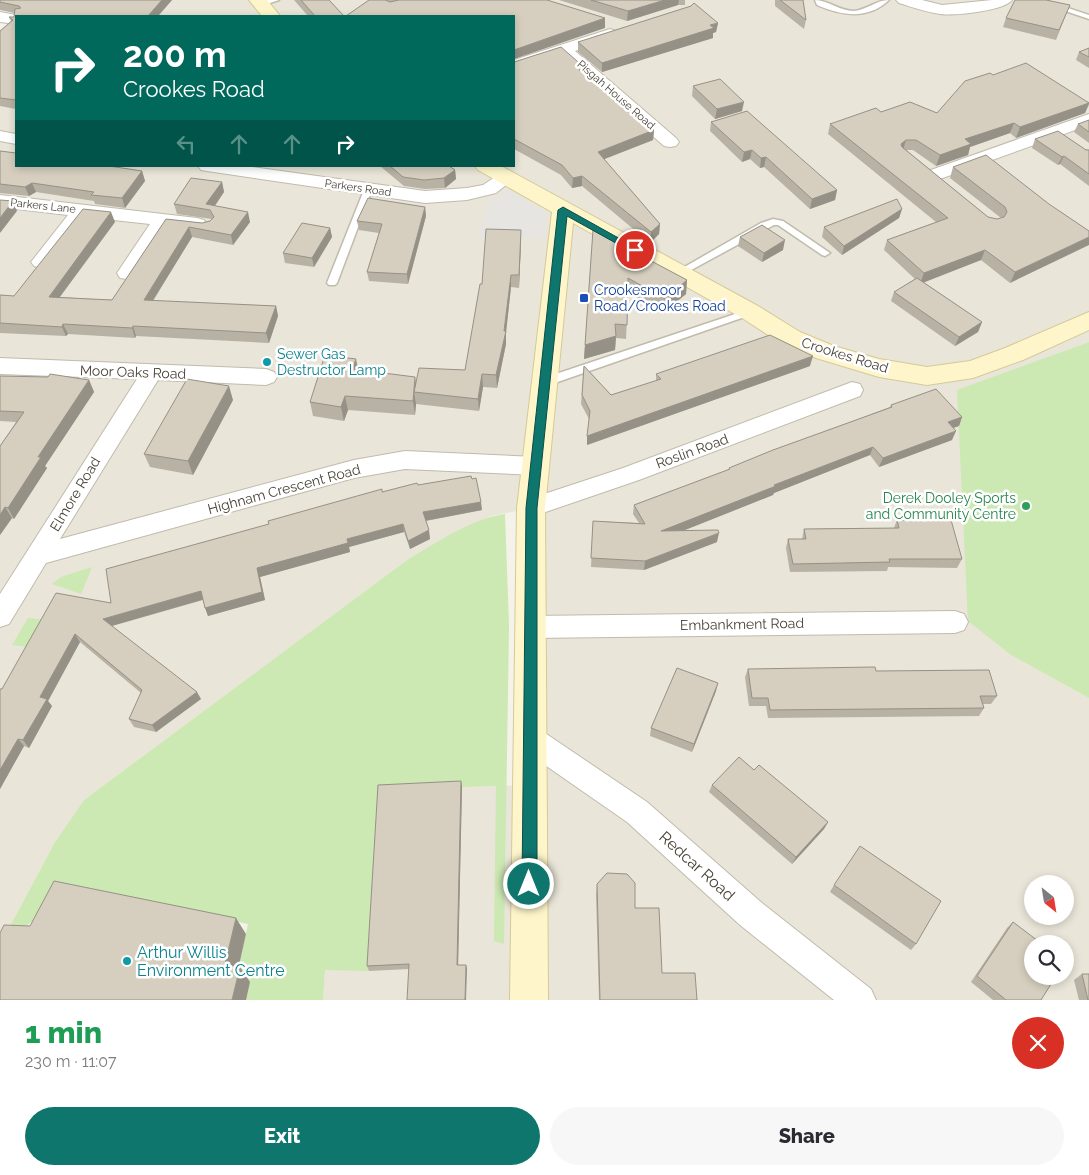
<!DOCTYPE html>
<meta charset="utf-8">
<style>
body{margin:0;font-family:Raleway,sans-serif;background:#f7f7f7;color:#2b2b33;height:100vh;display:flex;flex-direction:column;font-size:19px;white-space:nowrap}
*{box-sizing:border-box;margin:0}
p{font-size:16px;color:#7c7c81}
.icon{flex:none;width:28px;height:28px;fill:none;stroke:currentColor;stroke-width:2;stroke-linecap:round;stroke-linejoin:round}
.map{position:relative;height:1000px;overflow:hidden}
.details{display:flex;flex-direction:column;background:#fff;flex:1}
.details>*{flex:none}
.top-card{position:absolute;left:15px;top:15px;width:500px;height:152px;border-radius:0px;box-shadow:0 2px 8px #0003;background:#00695c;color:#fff;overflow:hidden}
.needle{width:32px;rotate:150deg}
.fabs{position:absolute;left:1024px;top:875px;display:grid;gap:10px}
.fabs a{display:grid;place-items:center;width:50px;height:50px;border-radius:50%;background:#fff;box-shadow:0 2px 8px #0003;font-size:25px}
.pin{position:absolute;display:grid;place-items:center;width:42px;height:42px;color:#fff;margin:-21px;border:2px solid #fff;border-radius:50%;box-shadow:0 1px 5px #0007}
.me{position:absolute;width:55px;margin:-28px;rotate:0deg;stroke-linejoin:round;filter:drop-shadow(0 0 4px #0008)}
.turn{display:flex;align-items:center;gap:18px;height:105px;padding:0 25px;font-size:22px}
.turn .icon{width:65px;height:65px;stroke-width:2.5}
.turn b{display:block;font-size:35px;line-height:42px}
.lanes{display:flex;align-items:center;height:48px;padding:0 25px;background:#0003;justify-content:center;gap:25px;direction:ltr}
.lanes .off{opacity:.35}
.round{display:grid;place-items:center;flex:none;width:52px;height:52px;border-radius:26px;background:#f7f7f7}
.overview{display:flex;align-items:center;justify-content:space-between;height:85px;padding:0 25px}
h1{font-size:30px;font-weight:800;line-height:38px;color:#1e9e55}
.cta{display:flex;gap:10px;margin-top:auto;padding:10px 25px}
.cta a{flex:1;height:58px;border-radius:30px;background:#0f766e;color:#fff;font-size:20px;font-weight:800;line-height:58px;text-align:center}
.cta a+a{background:#f7f7f7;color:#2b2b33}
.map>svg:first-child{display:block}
</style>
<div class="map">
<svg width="1089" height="1000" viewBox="0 0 1089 1000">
<rect width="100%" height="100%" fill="#f5f2ea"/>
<path fill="#e9e5d8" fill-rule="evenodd" d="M65,0h1024v342l-132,49 54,264 78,43v302h-766l2,-30h44l65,-182 95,-3 2,-277 -39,8 -33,15 -52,29 -323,240 -29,42 -55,103v-909l16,27v103h498v-150h-468zM1032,884h33v32h-33zM1032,944h33v32h-33z"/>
<g fill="#cce8b3">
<polygon points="1089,342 1089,698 1011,655 968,621 957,390"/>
<path d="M505,514l4,111 -5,319 -10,-3 2,-155 -62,2 -65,183 -44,-1 -2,30h-77l-10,-21 12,-55 -173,-39 -59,50 -16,10 55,-103 29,-42 323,-240c30,-17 63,-41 98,-46z"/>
<polygon points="92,567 81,594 52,584 61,577"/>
<polygon points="28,618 44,620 29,647 12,645"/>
</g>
<polygon fill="#e6e5e1" points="508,189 547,214 544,238 478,238 489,201"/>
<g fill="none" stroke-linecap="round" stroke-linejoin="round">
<defs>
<g id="lane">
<polygon points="267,0 279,0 261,6 257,4"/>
<path d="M815,0c13,0 24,11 39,11 13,-1 22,-11 35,-11 -21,20 -47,16 -72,5z"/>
<polygon points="1033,0 1044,0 1089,15 1089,19"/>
<polygon points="368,187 372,190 337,283 335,285 329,285 327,283 364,190"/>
<polygon points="773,219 783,221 830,253 825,256 822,255 778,225 774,225 682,275 679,276 674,273 761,223"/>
<polygon points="750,309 753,310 755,312 753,314 549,385 545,386 540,382 541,379"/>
</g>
<g id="street">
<path d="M896,0h26l20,5 50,-5h20c-8,11 -58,16 -72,14 -14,-2 -28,-7 -41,-11z"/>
<polygon points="0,12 22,16 16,16 16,24 0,22"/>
<polygon points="610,29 616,31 618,34 616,37 575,51 676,138 679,142 676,146 670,147 664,146 561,55 514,70 514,60"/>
<polygon points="1089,114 1089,125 940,179 934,180 928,179 925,175 928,171"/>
<polygon points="0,131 16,134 16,144 0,141"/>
<polygon points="198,166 245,166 425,191 467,188 483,185 501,173 507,172 513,173 516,177 496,193 467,200 425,203 207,171 201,170"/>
<polygon points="0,195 197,218 204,220 206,224 204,228 197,230 168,226 134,278 127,279 120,278 117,273 150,224 86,217 48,266 41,268 34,266 31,262 68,215 0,207"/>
<polygon points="0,358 266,369 274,372 277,377 274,382 266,385 158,380 60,539 354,460 405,451 536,457 544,460 548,466 544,472 536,475 405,469 354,478 46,563 9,624 0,627 0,594 137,379 0,374"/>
<polygon points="852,382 860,384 863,390 860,396 639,480 531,517 523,515 519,508 523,501 623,468"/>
<polygon points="955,611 964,614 968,622 964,630 955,633 530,638 521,635 517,627 521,619 530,616"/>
<polygon points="529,725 539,729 647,802 762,903 871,989 876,1000 834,1000 740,925 627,822 519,747 515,738 519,729"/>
</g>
<g id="secondary">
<polygon points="249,0 267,0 280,16 262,16"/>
<polygon points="475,166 501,166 758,306 800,332 834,346 879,359 927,367 970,361 1005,348 1089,312 1089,330 1023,360 973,378 927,385 879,377 816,358 782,344 742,318 573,223 545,508 548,1000 510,1000 517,508 552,212 478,170"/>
</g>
</defs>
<use href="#lane" stroke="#c0bbac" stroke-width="3"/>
<use href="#street" stroke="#c0bbac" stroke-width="2"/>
<use href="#secondary" stroke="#d4c99a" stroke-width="2"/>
<use href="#lane" fill="#fff" fill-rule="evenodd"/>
<use href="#street" fill="#fff" fill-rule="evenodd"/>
<use href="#secondary" fill="#fef6ca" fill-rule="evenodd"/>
</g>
<g fill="#b8b2a4">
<polygon points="0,0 172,0 158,16 16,16 16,109 0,106 0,31 11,21 9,17 14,17 14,13 0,10 0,11"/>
<polygon points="294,0 329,0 344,16 308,16"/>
<polygon points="369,0 547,0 605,18 605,28"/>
<polygon points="559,0 685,0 685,5 678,5 627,21"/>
<polygon points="775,0 803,0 806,20 804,29 775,6"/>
<polygon points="1070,5 1056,40 1003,27 1006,18"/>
<polygon points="718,23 716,32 713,33 713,38 602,72 578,52 578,42"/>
<polygon points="1089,48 1089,68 1076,60 1079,52"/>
<polygon points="514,62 584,74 654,130 653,140 604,159 660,224 659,234 650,243 582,186 572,188 561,175 514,149"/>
<polygon points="993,75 1089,102 1089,105 1085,113 1016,138 1010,133 970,147 968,155 936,166 913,150 906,150 988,217 997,219 1001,218 950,178 953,167 1049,204 1010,283 981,260 923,282 982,322 978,332 955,346 891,301 894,292 915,279 884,250 887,240 936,222 828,134 830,124 881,112 937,113"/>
<polygon points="693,86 742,111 715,119 692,96"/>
<polygon points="1089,120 1089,143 1074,132 1078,124"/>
<polygon points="711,122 837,190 835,200 810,209 764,167 760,168 750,159 742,162 710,131"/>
<polygon points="1035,139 1089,150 1089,186 1060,164 1058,165 1032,148"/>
<polygon points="0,151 142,171 145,181 125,208 95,204 94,201 36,192 29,196 0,193"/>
<polygon points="380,166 449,166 455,170 456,179 445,188 425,189 404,186"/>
<polygon points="222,182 224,192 215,206 250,222 233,245 192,237 153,301 276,306 278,316 269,343 136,336 135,338 68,334 66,336 0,333 0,295 14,296 115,222 60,297 112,300 166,219 202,223 210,221 212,219 177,214 174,204"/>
<polygon points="425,207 426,216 408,284 369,281 367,272 379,233 359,230 357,221"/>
<polygon points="902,209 899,218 842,255 822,237 824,227"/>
<polygon points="330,228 332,237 314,267 285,263 283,253"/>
<polygon points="521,230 521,242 519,288 511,287 506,331 506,344 497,388 483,387 479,411 416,404 415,415 348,410 344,421 313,416 310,402 358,370 416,384 465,370 482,284"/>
<polygon points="593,230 687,280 686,294 663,313 628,292 626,339 616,338 615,350 584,359"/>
<polygon points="740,237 783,250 762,262 738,246"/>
<polygon points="584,366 611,395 656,381 656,374 810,366 587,445 589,419 581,404"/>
<polygon points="0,376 89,380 94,392 45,466 47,468 14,519 12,518 0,535 0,446 16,422 0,421"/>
<polygon points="233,400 193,475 150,467 144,454"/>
<polygon points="891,405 962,417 959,426 953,428 952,440 879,467 870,455 774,493 773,495 682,531 717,542 644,570 591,567 593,521 639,523 633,514 634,505 728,470 729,468 890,407"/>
<polygon points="418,485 482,510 426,521 430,539 410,549 404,532 349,547 350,552 260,577 265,600 208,616 203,600 112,626 201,699 156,732 134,727 129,719 141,693 80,642 48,701 52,706 29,748 24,746 0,789 0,689 2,689 111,603 382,492"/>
<polygon points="897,520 962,559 957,568 888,567 887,571 790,572 786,548 788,539 802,539 804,529 894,528"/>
<polygon points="748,669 876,671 997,696 991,704 983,704 984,708 979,716 768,718 766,706 749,706 745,677"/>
<polygon points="716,691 692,752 650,736 651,728"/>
<polygon points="754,770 828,822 824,829 792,864 709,792 712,785"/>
<polygon points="461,781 462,787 458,965 466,965 467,969 409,969 369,971 367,966"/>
<polygon points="597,884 635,908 662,973 697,1000 599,1000 596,894"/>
<polygon points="834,885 916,944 911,950 830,892"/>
<polygon points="1013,922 1041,1000 993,1000 971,982 1007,928"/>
<polygon points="1082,974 1089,1000 1079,1000 1074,980"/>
</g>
<g fill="#969186">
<polygon points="162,0 172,0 158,16 148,16"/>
<polygon points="665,0 679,0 678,5 627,21 628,11"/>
<polygon points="605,18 605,28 514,59 514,50"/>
<polygon points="718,23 716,32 713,33 713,38 602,72 602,63"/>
<polygon points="585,68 584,78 579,70"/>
<polygon points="744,102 742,111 715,119 717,109"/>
<polygon points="1089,103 1085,113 1016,138 1020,127"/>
<polygon points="1014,123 1010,133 970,147 968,155 936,166 940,155 965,139"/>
<polygon points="654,130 653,140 597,162 598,152"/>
<polygon points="906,140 903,150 901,144"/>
<polygon points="752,150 750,159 742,162 744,152"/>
<polygon points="1064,156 1060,164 1058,165 1062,157"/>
<polygon points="766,157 764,167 760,168 761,158"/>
<polygon points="455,170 456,179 445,188 444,178"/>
<polygon points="142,171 145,181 125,208 122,198"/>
<polygon points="582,176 582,186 572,188 573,178"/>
<polygon points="222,182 224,192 211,211 206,204"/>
<polygon points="32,183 36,192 29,196 25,187"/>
<polygon points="837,190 835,200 810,209 812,199"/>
<polygon points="13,201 17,211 0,233 0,218"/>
<polygon points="425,207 426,216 408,284 407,274"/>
<polygon points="902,209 899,218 842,255 844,246"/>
<polygon points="111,212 115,222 53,306 49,297"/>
<polygon points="248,212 250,222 233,245 231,235"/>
<polygon points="660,224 659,234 650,243 651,232"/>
<polygon points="189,227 192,237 147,310 144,300"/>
<polygon points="330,228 332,237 314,267 312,258"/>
<polygon points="521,230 521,242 519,288 519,275"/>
<polygon points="1089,237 1089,245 1010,283 1015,272"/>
<polygon points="785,240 783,250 762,262 764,253"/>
<polygon points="985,250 981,260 920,284 924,273"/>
<polygon points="511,275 511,287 506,333 506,331 506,344 497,388 496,375 504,331"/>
<polygon points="687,280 686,294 663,313 665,299"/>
<polygon points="276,306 278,316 269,343 266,333"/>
<polygon points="982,322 978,332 955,346 959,337"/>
<polygon points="63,324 68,334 66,336 62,327"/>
<polygon points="133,326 136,336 135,338 132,328"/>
<polygon points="616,336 615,350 584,359 585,345"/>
<polygon points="813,356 810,366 587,445 587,436"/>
<polygon points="356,359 359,373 352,369"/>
<polygon points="482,374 483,387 479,411 478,399"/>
<polygon points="415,377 417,391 414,392 416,404 415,415 413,401"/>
<polygon points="89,380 94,392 45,466 47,468 14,519 8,508 38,457"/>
<polygon points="229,386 233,400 193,475 188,461"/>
<polygon points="345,396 348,410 344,421 341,407"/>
<polygon points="962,417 959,426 944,431 948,422"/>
<polygon points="956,431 952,440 879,467 883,458"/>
<polygon points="873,447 870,455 774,493 773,495 660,540 661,531 774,485"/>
<polygon points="481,502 482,510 424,521 423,512"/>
<polygon points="5,507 12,518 0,535 0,515"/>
<polygon points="403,524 404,532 349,547 350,552 260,577 265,600 208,616 205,608 257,568 347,539"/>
<polygon points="429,530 430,539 410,549 408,541"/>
<polygon points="719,533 717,542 644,570 645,561"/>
<polygon points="201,591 205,599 108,627 103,619"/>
<polygon points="75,634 80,642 48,701 52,706 29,748 23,740 40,697"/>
<polygon points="718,683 716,691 692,752 694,744"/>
<polygon points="197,692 201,699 156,732 152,725"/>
<polygon points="18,739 24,746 0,789 0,770"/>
<polygon points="461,781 462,787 458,969 457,965"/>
<polygon points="828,822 824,829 792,864 796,857"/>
<polygon points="236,918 246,934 236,979 225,964"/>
<polygon points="466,965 467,969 466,1000 465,1000"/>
<polygon points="240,967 250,982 246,1000 232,1000"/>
</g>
<g fill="#d6cfbf" stroke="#969186">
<polygon points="0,0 162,0 148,16 16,16 16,100 0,98 0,31 13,20 9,17 14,17 15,9 21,8 19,6 0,2"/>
<polygon points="301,0 329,0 344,16 315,16"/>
<polygon points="369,0 385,0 390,2 399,0 547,0 605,18 514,50 514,16 346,16"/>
<polygon points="591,0 665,0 628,11"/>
<polygon points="780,0 803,0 806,20"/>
<polygon points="1015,0 1046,0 1070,5 1059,30 1006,18"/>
<polygon points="694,3 718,23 710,25 714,28 602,63 578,42 691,6"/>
<polygon points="561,47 585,68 579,70 654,130 598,152 660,224 651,232 582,176 573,178 562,165 514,139 514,62"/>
<polygon points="1089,48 1089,57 1079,52"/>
<polygon points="1026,63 1089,103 1020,127 1014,123 965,139 971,144 940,155 916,140 906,140 901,144 902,147 988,217 997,219 1004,217 1007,212 1005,207 953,167 986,155 1049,204 1089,231 1089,237 1015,272 985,250 924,273 887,240 948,218 830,124 876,108 881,112 910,102 937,113 965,81 990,73 993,75"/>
<polygon points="720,79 744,102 717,109 693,86"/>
<polygon points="747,111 837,190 812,199 766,157 761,158 752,150 744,152 711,122"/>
<polygon points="1089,120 1089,132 1078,124"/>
<polygon points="1058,131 1086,150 1089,150 1089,174 1064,156 1062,157 1035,139"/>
<polygon points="0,151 16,153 16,166 109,166 142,171 122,198 91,195 94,192 32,183 25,187 0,184"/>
<polygon points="390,166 449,166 455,170 444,178 424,180 403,177"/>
<polygon points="191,178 222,182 206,204 248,212 231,235 189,227 144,300 276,306 266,333 133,326 132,328 63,324 62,327 0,323 0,295 14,296 83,209 111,212 49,297 112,300 166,219 202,223 210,221 214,217 210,210 174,204"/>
<polygon points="368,198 425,207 407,274 367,272 382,224 357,221"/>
<polygon points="897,199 902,209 844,246 824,227"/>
<polygon points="0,200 13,201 0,218"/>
<polygon points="302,223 330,228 312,258 283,253"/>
<polygon points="762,225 785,240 764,253 740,237"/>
<polygon points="486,229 521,230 519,275 511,275 504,331 506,331 496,375 482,374 478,399 414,392 419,368 465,370 480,284 482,284"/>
<polygon points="593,230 687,280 665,299 628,278 627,325 615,324 616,336 585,345"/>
<polygon points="917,278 982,322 959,337 894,292"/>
<polygon points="770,335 813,356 587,436 590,411 582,395 584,366 611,395 661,379 656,374"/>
<polygon points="325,355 356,359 352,369 415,377 413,401 345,396 341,407 310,402"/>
<polygon points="50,374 89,380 38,457 41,457 8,508 5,507 0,515 0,446 24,412 0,411 0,376 48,377"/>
<polygon points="187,379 229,386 188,461 144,454"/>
<polygon points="936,389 962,417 948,422 956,431 883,458 873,447 774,485 776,486 661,531 718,530 719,533 645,561 591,558 593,521 645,524 634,505 730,469 729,468 773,450 892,407 891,405"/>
<polygon points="471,476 472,479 476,478 481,502 423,512 429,530 408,541 403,524 347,539 348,543 257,568 262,592 205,608 201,591 103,619 197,692 152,725 129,719 142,690 75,634 40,697 47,699 23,740 18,739 0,770 0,689 2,689 56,593 111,603 106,569 269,524 268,521 382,489 382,492 417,483 418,485"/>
<polygon points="897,520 951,520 962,559 889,559 890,562 793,564 788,539 806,539 804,529 899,528"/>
<polygon points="875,667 876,671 989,670 997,696 980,696 984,708 770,710 768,698 752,698 748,669"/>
<polygon points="677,668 718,683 694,744 651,728"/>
<polygon points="739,757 754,770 759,765 828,822 796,857 712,785"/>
<polygon points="461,781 457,965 466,965 465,1000 407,1000 409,964 367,966 378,785"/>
<polygon points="860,846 941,901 916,944 834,885"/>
<polygon points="607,873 627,874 635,883 635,908 659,908 662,973 695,973 697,1000 600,1000 597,884"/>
<polygon points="54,881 236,918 225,964 240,967 232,1000 0,1000 0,933 4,925 30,926"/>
<polygon points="1013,922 1042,944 1032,944 1032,976 1056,976 1041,1000 1006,1000 977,976"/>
<polygon points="1082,974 1089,974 1089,1000 1088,1000"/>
</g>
<polygon fill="#0f766e" stroke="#0a4d48" points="563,207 640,250 635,252 632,252 567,216 537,508 537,884 534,889 529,891 524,889 522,884 526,508 558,210"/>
<rect fill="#1a4fb4" stroke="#fff" stroke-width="2" x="579" y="293" width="10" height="10" rx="2.5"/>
<g fill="#0f9aa8" stroke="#fff" stroke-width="2">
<circle cx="267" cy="362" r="5"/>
<circle cx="127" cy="961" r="5"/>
</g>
<circle fill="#2e9e5b" stroke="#fff" stroke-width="2" cx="1026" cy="506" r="5"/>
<g text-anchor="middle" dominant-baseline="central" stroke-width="5" stroke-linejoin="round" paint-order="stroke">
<g font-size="11" fill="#494338" stroke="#fff">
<text transform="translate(616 95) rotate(41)">Pisgah House Road</text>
<text transform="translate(358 188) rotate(8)">Parkers Road</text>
<text transform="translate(43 206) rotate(6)">Parkers Lane</text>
</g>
<g font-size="14" fill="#164399" stroke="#fff" text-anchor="start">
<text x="594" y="290">Crookesmoor<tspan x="594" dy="16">Road/Crookes Road</tspan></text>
</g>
<g font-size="14" fill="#0d838f" stroke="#fff" text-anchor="start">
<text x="277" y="354">Sewer Gas<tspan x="277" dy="16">Destructor Lamp</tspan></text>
</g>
<g font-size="14" fill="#494338" stroke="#fff">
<text transform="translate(845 355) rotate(17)">Crookes Road</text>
<text transform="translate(133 372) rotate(2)">Moor Oaks Road</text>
<text transform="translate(692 451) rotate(-20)">Roslin Road</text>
<text transform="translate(284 489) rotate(-15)">Highnam Crescent Road</text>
<text transform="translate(75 494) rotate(-59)">Elmore Road</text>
<text transform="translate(742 624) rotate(-1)">Embankment Road</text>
</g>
<g font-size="14" fill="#27864d" stroke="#fff" text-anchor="end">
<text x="1016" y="498">Derek Dooley Sports<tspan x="1016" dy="16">and Community Centre</tspan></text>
</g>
<g font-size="16" fill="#494338" stroke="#fff">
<text transform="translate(697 866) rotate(42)">Redcar Road</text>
</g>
<g font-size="16" fill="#0d838f" stroke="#fff" text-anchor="start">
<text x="137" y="952">Arthur Willis<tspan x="137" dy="18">Environment Centre</tspan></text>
</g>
</g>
</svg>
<div class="fabs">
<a><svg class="needle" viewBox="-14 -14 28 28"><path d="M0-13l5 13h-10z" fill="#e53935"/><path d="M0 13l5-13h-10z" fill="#7c7c81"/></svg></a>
<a><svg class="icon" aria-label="search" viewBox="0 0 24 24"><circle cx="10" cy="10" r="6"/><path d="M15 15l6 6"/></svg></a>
</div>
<div class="pin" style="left:635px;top:250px;background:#d93025"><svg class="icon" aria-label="arrive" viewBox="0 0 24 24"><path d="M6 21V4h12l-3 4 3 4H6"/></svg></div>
<svg class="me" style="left:529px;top:884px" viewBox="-20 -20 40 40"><circle r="17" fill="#0f766e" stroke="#fff" stroke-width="3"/><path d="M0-11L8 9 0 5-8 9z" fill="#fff"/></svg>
<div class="top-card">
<div class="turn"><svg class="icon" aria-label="right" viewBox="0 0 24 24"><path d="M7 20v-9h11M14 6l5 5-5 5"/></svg><div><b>200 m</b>Crookes Road</div></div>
<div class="lanes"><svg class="icon off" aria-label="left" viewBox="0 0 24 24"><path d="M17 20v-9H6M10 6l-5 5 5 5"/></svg><svg class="icon off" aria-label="ahead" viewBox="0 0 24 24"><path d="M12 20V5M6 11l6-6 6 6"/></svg><svg class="icon off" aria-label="ahead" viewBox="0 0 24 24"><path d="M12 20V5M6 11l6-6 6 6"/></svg><svg class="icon" aria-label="right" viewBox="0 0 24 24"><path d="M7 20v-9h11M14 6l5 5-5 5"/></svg></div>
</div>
</div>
<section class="details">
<div class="overview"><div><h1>1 min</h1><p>230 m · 11:07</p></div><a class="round" style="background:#d93025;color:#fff"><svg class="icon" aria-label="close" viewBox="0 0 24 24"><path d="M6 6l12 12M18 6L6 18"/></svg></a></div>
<div class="cta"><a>Exit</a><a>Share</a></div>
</section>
